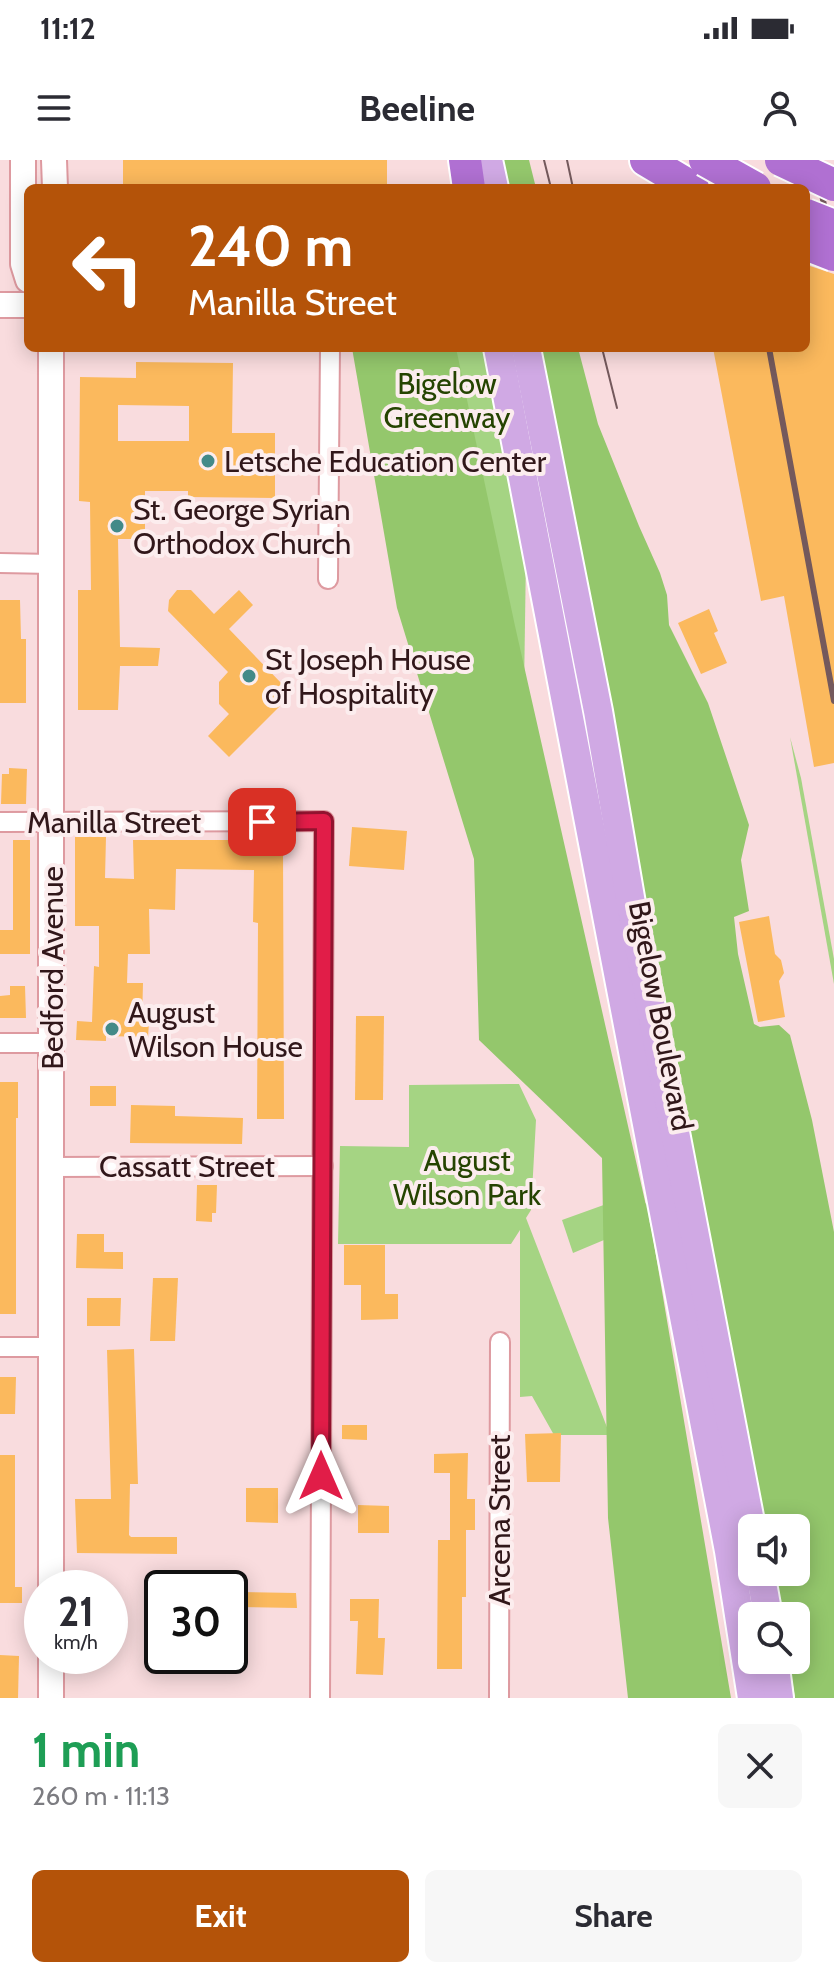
<!DOCTYPE html>
<meta charset="utf-8">
<style>
body{margin:0;font-family:Cabin,sans-serif;background:#f7f7f7;color:#2b2b33;height:100vh;display:flex;flex-direction:column;font-size:30px;white-space:nowrap}
*{box-sizing:border-box;margin:0}
p{font-size:26px;color:#7c7c81}
.icon{flex:none;width:44px;height:44px;fill:none;stroke:currentColor;stroke-width:2;stroke-linecap:round;stroke-linejoin:round}
.map{position:relative;height:1538px;overflow:hidden}
.sheet{display:flex;flex-direction:column;background:#fff;flex:1}
.sheet>*{flex:none}
.hud{position:absolute;left:24px;top:24px;width:786px;height:168px;border-radius:12px;box-shadow:0 4px 20px #0003;background:#b45309;color:#fff;overflow:hidden}
.controls{position:absolute;left:738px;top:1354px;display:grid;gap:16px}
.controls a{display:grid;place-items:center;width:72px;height:72px;border-radius:12px;background:#fff;box-shadow:0 4px 20px #0003;font-size:40px}
.speed{position:absolute;left:24px;top:1410px;display:flex;gap:16px;font-size:40px;font-weight:700;text-align:center}
.speed>*{display:grid;place-content:center;width:104px;height:104px;border-radius:50%;background:#fff;box-shadow:0 4px 20px #0003;line-height:1}
.speed small{font-size:20px;font-weight:400}
.speed .limit{border:4px solid #111;border-radius:12px;background:#fff;color:#111}
.pin{position:absolute;display:grid;place-items:center;width:68px;height:68px;color:#fff;margin:-34px;border-radius:16px;box-shadow:0 4px 12px #0006}
.me{position:absolute;width:88px;margin:-44px;rotate:0deg;stroke-linejoin:round;filter:drop-shadow(0 0 6px #0008)}
.turn{display:flex;align-items:center;gap:28px;height:168px;padding:0 32px;font-size:36px}
.turn .icon{width:104px;height:104px;stroke-width:2.5}
.turn b{display:block;font-size:56px;line-height:68px}
.round{display:grid;place-items:center;flex:none;width:84px;height:84px;border-radius:12px;background:#f7f7f7}
.summary{display:flex;align-items:center;justify-content:space-between;height:136px;padding:0 32px}
h1{font-size:48px;font-weight:700;line-height:60px;color:#1e9e55}
.primary-button{display:flex;gap:16px;margin-top:auto;padding:16px 32px}
.primary-button a{flex:1;height:92px;border-radius:12px;background:#b45309;color:#fff;font-size:32px;font-weight:700;line-height:92px;text-align:center}
.primary-button a+a{background:#f7f7f7;color:#2b2b33}
.status{display:flex;justify-content:space-between;align-items:center;height:56px;padding:0 40px;background:#fff;direction:ltr}
.status svg{height:22px;fill:currentColor}
header{display:flex;justify-content:space-between;align-items:center;height:104px;padding:0 32px;background:#fff;font-size:36px;font-weight:700}
.map>svg:first-child{display:block}
</style>
<div class="status"><b>11:12</b><svg viewBox="0 0 49 12"><path d="M0 12V9h3v3zM5 12V6h3v6zM10 12V3h3v9zM15 12V0h3v12zM26 1h20v11H26zM47 4h2v5h-2z"/></svg></div>
<header><svg class="icon" aria-label="menu" viewBox="0 0 24 24"><path d="M4 6h16M4 12h16M4 18h16"/></svg>Beeline<svg class="icon" aria-label="person" viewBox="0 0 24 24"><circle cx="12" cy="8" r="4"/><path d="M4 21q1-7 8-7t8 7"/></svg></header>
<div class="map">
<svg width="834" height="1538" viewBox="0 0 834 1538">
<rect width="100%" height="100%" fill="#f9dcde"/>
<g fill="#a5d483">
<polygon points="370,188 487,188 526,395 524,530"/>
<polygon points="790,577 801,618 834,799 834,824"/>
<polygon points="519,924 536,960 531,1050 526,1058 610,1275 554,1275 532,1236 520,1237 520,1070 511,1084 338,1084 340,986 409,987 409,925"/>
<polygon points="650,1041 654,1059 573,1093 562,1060 612,1042 625,1055"/>
</g>
<g fill="#94c76c">
<polygon points="502,0 529,0 536,28 508,28"/>
<polygon points="352,188 456,188 515,466 652,1072 731,1538 628,1538 608,1358 602,998 479,880 474,699 397,448"/>
<polygon points="541,188 578,188 598,264 639,366 660,413 667,435 669,465 708,543 749,665 741,700 749,751 734,757 738,794 754,864 760,867 779,865 790,875 812,960 834,1072 834,1538 795,1538 789,1500 796,1500 796,1456 781,1456 774,1412 796,1412 796,1368 766,1368 645,739 608,523"/>
</g>
<g fill="#fbb95d" fill-rule="evenodd">
<rect x="123" y="0" width="264" height="28"/>
<polygon points="810,106 834,114 834,603 814,607 784,436 761,441 713,188 806,188 806,107"/>
<path d="M136,202l97,1 -1,70h43v65l-87,-1v-6h-43v48h-27l2,108 40,1 -2,18h-38l-2,44h-40v-120h13l-1,-88 -11,-1 1,-124 56,1zM118,245l71,1v35h-71z"/>
<polygon points="177,430 191,430 214,454 239,430 253,445 229,469 284,526 284,542 229,597 208,576 229,554 219,544 219,522 228,512 168,451 169,440"/>
<polygon points="0,440 20,440 21,479 26,479 26,543 0,543"/>
<polygon points="709,449 718,471 714,473 727,503 701,514 678,463"/>
<polygon points="9,608 27,609 26,644 1,644 2,614 9,614"/>
<polygon points="352,667 407,671 404,710 349,706"/>
<polygon points="75,677 106,677 105,718 134,719 133,680 237,680 237,687 283,688 284,959 257,959 258,763 253,762 254,710 176,709 175,750 149,749 150,794 128,794 127,823 143,823 142,862 149,862 148,877 106,876 106,881 76,880 77,861 92,862 94,806 99,807 99,766 75,766"/>
<polygon points="13,680 30,680 30,794 0,794 0,770 13,770"/>
<polygon points="769,756 775,794 781,800 784,813 779,821 785,857 758,862 739,762"/>
<polygon points="10,826 25,826 26,858 0,858 0,836 10,835"/>
<polygon points="356,856 384,856 383,940 355,940"/>
<polygon points="0,922 18,922 18,958 16,958 16,1154 0,1154"/>
<rect x="90" y="926" width="26" height="20"/>
<polygon points="131,945 175,946 175,956 243,958 242,984 130,983"/>
<polygon points="197,1025 217,1025 216,1053 212,1053 212,1062 196,1061"/>
<polygon points="77,1074 104,1074 104,1092 123,1092 123,1109 76,1108"/>
<polygon points="344,1085 385,1085 385,1134 398,1134 398,1159 361,1160 361,1125 344,1125"/>
<polygon points="153,1118 178,1118 175,1181 150,1181"/>
<polygon points="87,1138 121,1138 120,1166 87,1166"/>
<polygon points="134,1189 138,1324 130,1324 129,1375 131,1377 177,1377 177,1394 77,1393 75,1339 111,1339 107,1190"/>
<polygon points="0,1217 16,1217 15,1254 0,1254"/>
<polygon points="342,1265 367,1265 367,1280 342,1279"/>
<polygon points="561,1273 560,1322 527,1322 525,1274"/>
<polygon points="468,1293 467,1339 475,1339 475,1370 466,1370 466,1437 462,1437 462,1509 437,1509 438,1380 450,1380 450,1313 434,1313 434,1294"/>
<polygon points="0,1295 15,1295 15,1427 22,1427 22,1443 0,1443"/>
<polygon points="246,1328 278,1328 278,1363 246,1362"/>
<polygon points="358,1345 389,1346 389,1373 358,1373"/>
<polygon points="234,1432 296,1433 297,1448 234,1447"/>
<polygon points="350,1439 379,1439 378,1478 385,1478 383,1515 356,1514 358,1461 350,1461"/>
<polygon points="0,1495 19,1496 18,1538 0,1538"/>
</g>
<g fill="none" stroke-linecap="round" stroke-linejoin="round">
<defs>
<g id="street">
<polyline points="0,403 52,404"/>
<polyline points="328,419 330,188"/>
<polyline points="0,662 324,661 320,1538"/>
<polyline points="0,883 52,883"/>
<polyline points="51,1007 323,1006"/>
<polyline points="0,1187 50,1187"/>
<polyline points="499,1538 500,1182"/>
</g>
<g id="secondary">
<polyline points="23,0 23,104 28,120"/>
<polyline points="54,0 55,28"/>
<polyline points="0,145 28,145"/>
<polyline points="51,1428 51,188"/>
<polyline points="51,1496 51,1538"/>
</g>
<g id="primary">
<polyline points="488,0 494,28"/>
<polyline points="498,188 729,1391 752,1538"/>
<polyline points="526,188 598,551 632,749 752,1372"/>
<polyline points="760,1412 768,1456"/>
<polyline points="774,1500 779,1538"/>
</g>
<g id="highway">
<polyline points="465,0 469,28"/>
<polyline points="646,0 693,28"/>
</g>
</defs>
<use href="#street" stroke="#de9aa0" stroke-width="22"/>
<use href="#secondary" stroke="#de9aa0" stroke-width="28"/>
<use href="#primary" stroke="#fff" stroke-width="32"/>
<use href="#highway" stroke="#fff" stroke-width="36"/>
<use href="#street" stroke="#fff" stroke-width="18"/>
<use href="#secondary" stroke="#fff" stroke-width="24"/>
<use href="#primary" stroke="#d0a9e4" stroke-width="28"/>
<use href="#highway" stroke="#b070d2" stroke-width="32"/>
<g stroke="#74595c" stroke-width="2">
<polyline points="544,0 551,28"/>
<polyline points="567,0 573,28"/>
<polyline points="602,188 617,248"/>
</g>
<g stroke="#74595c" stroke-width="6">
<polyline points="735,0 740,28"/>
<polyline points="816,0 834,102"/>
<polyline points="769,188 834,541"/>
</g>
<defs>
<g id="highway-bridge">
<polyline points="705,0 755,28"/>
<polyline points="781,0 834,25"/>
<polyline points="806,55 834,66"/>
<polyline points="806,84 834,95"/>
</g>
</defs>
<use href="#highway-bridge" stroke="#fff" stroke-width="36" stroke-linecap="butt"/>
<use href="#highway-bridge" stroke="#b070d2" stroke-width="32"/>
</g>
<g fill="none" stroke-linecap="round" stroke-linejoin="round">
<defs>
<polyline id="route" points="262,662 324,661 321,1316"/>
</defs>
<use href="#route" stroke="#92132f" stroke-width="20"/>
<use href="#route" stroke="#e11d48" stroke-width="14"/>
</g>
<g fill="#438a88" stroke="#fcedee" stroke-width="3">
<circle cx="208" cy="301" r="8"/>
<circle cx="117" cy="366" r="8"/>
<circle cx="249" cy="516" r="8"/>
<circle cx="112" cy="869" r="8"/>
</g>
<g text-anchor="middle" dominant-baseline="central" stroke-width="8" stroke-linejoin="round" paint-order="stroke">
<g font-size="30" fill="#254401" stroke="#fcedee">
<text x="447" y="223">Bigelow<tspan x="447" dy="34">Greenway</tspan></text>
<text x="467" y="1000">August<tspan x="467" dy="34">Wilson Park</tspan></text>
</g>
<g font-size="30" fill="#31171a" stroke="#fcedee" text-anchor="start">
<text x="224" y="301">Letsche Education Center</text>
<text x="133" y="349">St. George Syrian<tspan x="133" dy="34">Orthodox Church</tspan></text>
<text x="265" y="499">St Joseph House<tspan x="265" dy="34">of Hospitality</tspan></text>
<text x="128" y="852">August<tspan x="128" dy="34">Wilson House</tspan></text>
</g>
<g font-size="30" fill="#31171a" stroke="#fcedee">
<text x="114" y="662">Manilla Street</text>
<text transform="translate(52 808) rotate(-90)">Bedford Avenue</text>
<text transform="translate(661 856) rotate(79)">Bigelow Boulevard</text>
<text x="187" y="1006">Cassatt Street</text>
<text transform="translate(499 1360) rotate(-90)">Arcena Street</text>
</g>
</g>
</svg>
<div class="controls">
<a><svg class="icon" aria-label="sound" viewBox="0 0 24 24"><path d="M4 9h4l5-4v14l-5-4H4zM17 9q2 3 0 6"/></svg></a>
<a><svg class="icon" aria-label="search" viewBox="0 0 24 24"><circle cx="10" cy="10" r="6"/><path d="M15 15l6 6"/></svg></a>
</div>
<div class="speed"><div>21<small>km/h</small></div><div class="limit">30</div></div>
<div class="pin" style="left:262px;top:662px;background:#d93025"><svg class="icon" aria-label="arrive" viewBox="0 0 24 24"><path d="M6 21V4h12l-3 4 3 4H6"/></svg></div>
<svg class="me" style="left:321px;top:1316px" viewBox="-20 -20 40 40"><path d="M0-17L14 15 0 8-14 15z" fill="#e11d48" stroke="#fff" stroke-width="4"/></svg>
<div class="hud">
<div class="turn"><svg class="icon" aria-label="left" viewBox="0 0 24 24"><path d="M17 20v-9H6M10 6l-5 5 5 5"/></svg><div><b>240 m</b>Manilla Street</div></div>
</div>
</div>
<section class="sheet">
<div class="summary"><div><h1>1 min</h1><p>260 m · 11:13</p></div><a class="round"><svg class="icon" aria-label="close" viewBox="0 0 24 24"><path d="M6 6l12 12M18 6L6 18"/></svg></a></div>
<div class="primary-button"><a>Exit</a><a>Share</a></div>
</section>
